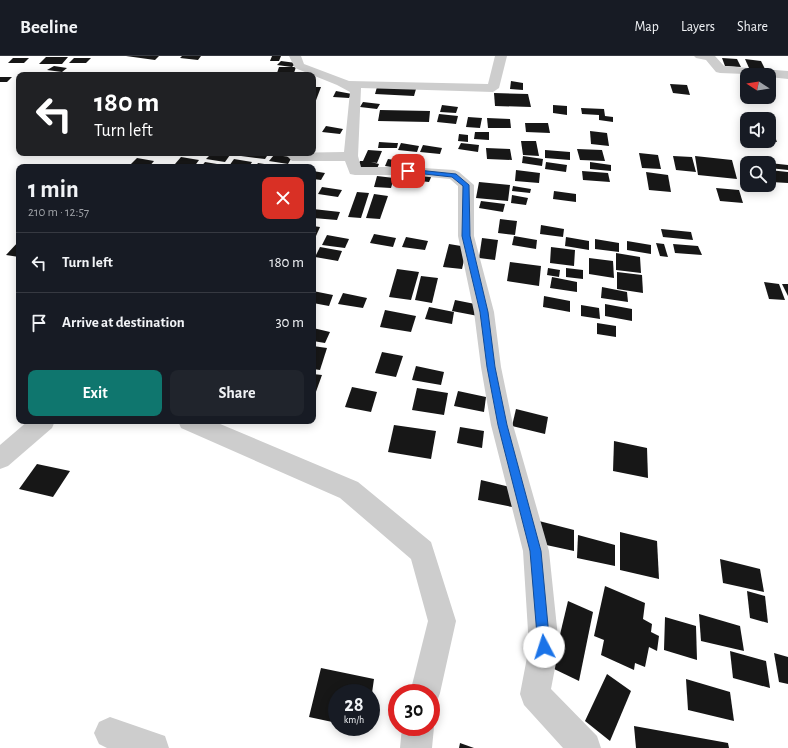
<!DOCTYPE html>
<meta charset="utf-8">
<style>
body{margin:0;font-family:"Alegreya Sans",sans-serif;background:#20242c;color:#f1f3f6;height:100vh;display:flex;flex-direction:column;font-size:15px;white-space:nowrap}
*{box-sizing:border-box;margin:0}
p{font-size:13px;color:#9ea1a6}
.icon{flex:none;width:22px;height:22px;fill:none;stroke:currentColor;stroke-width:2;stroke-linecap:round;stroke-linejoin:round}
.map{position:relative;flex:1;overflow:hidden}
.details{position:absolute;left:16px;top:108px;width:300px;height:260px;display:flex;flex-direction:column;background:#171b24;border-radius:8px;box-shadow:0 2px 10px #0003}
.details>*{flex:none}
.guide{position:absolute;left:16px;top:16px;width:300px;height:84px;border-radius:8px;box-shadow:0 2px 10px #0003;background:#202124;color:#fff;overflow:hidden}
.needle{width:26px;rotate:282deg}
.buttons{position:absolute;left:740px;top:12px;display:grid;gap:8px}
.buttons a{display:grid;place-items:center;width:36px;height:36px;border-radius:8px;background:#171b24;box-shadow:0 2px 10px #0003;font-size:20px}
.speed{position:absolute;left:328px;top:628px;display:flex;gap:8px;font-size:20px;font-weight:700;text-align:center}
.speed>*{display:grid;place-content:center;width:52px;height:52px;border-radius:50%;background:#171b24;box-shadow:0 2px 10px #0003;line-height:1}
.speed small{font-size:10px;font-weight:400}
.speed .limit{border:6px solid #d22;background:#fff;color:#111}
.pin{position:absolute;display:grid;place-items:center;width:34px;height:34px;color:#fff;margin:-17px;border-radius:8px;box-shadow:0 2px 6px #0006}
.me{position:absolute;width:44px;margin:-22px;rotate:355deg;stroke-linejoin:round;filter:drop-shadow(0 0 3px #0008)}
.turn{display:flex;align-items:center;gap:14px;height:84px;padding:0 12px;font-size:18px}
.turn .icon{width:52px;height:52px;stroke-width:2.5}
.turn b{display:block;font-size:28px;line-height:34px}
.round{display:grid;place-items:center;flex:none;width:42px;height:42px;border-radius:8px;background:#20242c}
.summary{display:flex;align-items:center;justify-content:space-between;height:68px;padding:0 12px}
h1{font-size:24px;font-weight:600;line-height:30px}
.primary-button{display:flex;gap:8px;margin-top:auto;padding:8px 12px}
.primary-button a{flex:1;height:46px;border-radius:8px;background:#0f766e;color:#fff;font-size:16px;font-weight:600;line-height:46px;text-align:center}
.primary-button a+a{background:#20242c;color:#f1f3f6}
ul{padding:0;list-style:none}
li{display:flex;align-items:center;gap:12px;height:60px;padding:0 12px;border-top:1px solid #363941}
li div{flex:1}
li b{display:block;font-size:15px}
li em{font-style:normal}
header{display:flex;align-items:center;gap:24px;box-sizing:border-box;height:56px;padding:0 20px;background:#171b24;border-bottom:1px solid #363941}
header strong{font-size:19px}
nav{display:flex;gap:22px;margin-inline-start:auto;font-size:14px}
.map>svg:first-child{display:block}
</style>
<header>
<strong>Beeline</strong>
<nav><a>Map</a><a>Layers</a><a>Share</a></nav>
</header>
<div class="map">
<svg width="788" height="692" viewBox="0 0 788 692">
<rect width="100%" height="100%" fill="#fff"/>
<g fill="#171717">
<polygon points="126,0 159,0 155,4"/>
<polygon points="182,0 201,0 198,4 180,2"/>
<polygon points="272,0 281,0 279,5 270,5"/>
<polygon points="46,1 68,1 62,8 39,8"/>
<polygon points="13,2 29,2 24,7 8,7"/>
<polygon points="74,2 91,2 86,7 69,7"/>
<polygon points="722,2 737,3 741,11 725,10"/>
<polygon points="745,3 761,5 765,13 749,12"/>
<polygon points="281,5 296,7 292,11 277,9"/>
<polygon points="54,10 67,12 62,16 47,14"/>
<polygon points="279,11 296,11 294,17 277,17"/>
<polygon points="0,21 12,21 7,26 0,26"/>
<polygon points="511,25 523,27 523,34 510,33"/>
<polygon points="670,28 687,29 690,39 673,37"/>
<polygon points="313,31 321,31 315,47 313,47"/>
<polygon points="377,31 416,33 414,40 375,38"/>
<polygon points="336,35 352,38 349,42 333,41"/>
<polygon points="494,37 528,38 531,51 495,50"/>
<polygon points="363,46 380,48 377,53 360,51"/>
<polygon points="442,49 458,51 456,57 440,56"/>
<polygon points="553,49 567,50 567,59 553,57"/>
<polygon points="581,52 604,53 605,60 613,61 613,66 599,64 599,59 582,58"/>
<polygon points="380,54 430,55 429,66 378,65"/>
<polygon points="439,58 458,60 456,68 437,66"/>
<polygon points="468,61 482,62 480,72 466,71"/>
<polygon points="487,62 510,63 511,72 488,72"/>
<polygon points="525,67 548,67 550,77 526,76"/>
<polygon points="326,70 343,73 340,78 322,76"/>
<polygon points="590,75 607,77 609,90 591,88"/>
<polygon points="475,76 489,76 489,84 474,83"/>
<polygon points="769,77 774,78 777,86 769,85"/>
<polygon points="459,78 468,79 468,86 458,85"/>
<polygon points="521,85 536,85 539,100 523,99"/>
<polygon points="379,86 395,87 398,87 397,92 378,92"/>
<polygon points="401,87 419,90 417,96 398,94"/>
<polygon points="461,87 479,89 478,96 458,93"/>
<polygon points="423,89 442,92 440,98 420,96"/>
<polygon points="486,92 510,93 512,104 487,103"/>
<polygon points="577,93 602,94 605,105 580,104"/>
<polygon points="368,94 382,95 377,107 371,106 379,108 376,115 356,112 360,105 363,105"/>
<polygon points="545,94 570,96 570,104 545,102"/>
<polygon points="212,97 216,97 230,99 225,106 206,103"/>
<polygon points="244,97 269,97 265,103 241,100"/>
<polygon points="639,97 658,99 661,113 642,112"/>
<polygon points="274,99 292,101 288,108 269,105"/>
<polygon points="523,100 543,103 542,110 522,107"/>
<polygon points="673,100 692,101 696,116 676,114"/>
<polygon points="695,100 732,104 737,123 698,119"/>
<polygon points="181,101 199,104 194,111 175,108"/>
<polygon points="137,102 154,105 149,111 130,109"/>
<polygon points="234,103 252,106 249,111 229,110"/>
<polygon points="388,103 407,106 405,113 385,110"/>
<polygon points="205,106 223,109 222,111 201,111"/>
<polygon points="546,106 567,109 566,116 545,113"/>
<polygon points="590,106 611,109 611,115 590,113"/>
<polygon points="258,107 277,110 277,111 255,111"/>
<polygon points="769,107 788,109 788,114 769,112"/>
<polygon points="516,114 540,117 539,127 515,125"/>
<polygon points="769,114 788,116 788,127 771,126"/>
<polygon points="313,115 325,117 321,124 313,123"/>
<polygon points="582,115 608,117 610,126 583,124"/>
<polygon points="412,116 432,119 429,126 409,124"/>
<polygon points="646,116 668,119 671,136 649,134"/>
<polygon points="377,120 394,122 391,132 374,131"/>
<polygon points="479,126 510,129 508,145 476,142"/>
<polygon points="513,130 531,133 530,137 512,135"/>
<polygon points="322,131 342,134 338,141 318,138"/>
<polygon points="716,132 739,134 743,147 720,145"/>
<polygon points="554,135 576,138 576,146 553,143"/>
<polygon points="357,136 369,137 361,162 348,161"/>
<polygon points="374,138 388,140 380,163 366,162"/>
<polygon points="512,139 528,142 526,149 511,147"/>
<polygon points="481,145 505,148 503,156 479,152"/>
<polygon points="313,153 340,156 337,164 313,162"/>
<polygon points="500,163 517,165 515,179 498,177"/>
<polygon points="541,169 564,173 563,181 540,178"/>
<polygon points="313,170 320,171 316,180 313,179"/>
<polygon points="661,173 691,176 693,184 663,181"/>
<polygon points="374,178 396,182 393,191 370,187"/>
<polygon points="327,179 349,183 345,192 322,189"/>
<polygon points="514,180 537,184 536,193 512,189"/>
<polygon points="406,181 428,185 425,194 402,191"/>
<polygon points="566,181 589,185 589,194 565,190"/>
<polygon points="482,182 498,184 495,204 479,202"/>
<polygon points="595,183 619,187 619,196 595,193"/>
<polygon points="19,185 19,201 6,199"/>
<polygon points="627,185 651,189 651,198 627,194"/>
<polygon points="656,187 664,188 668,201 660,200"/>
<polygon points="449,188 467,191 462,213 443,211"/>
<polygon points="673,188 698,190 702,199 675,197"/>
<polygon points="320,191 342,195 338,205 315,201"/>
<polygon points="551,191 575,194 574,210 550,207"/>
<polygon points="616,197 640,201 641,217 616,214"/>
<polygon points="589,202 613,205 614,222 589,218"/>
<polygon points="510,206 541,210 539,230 507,225"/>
<polygon points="548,212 560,214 559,221 547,219"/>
<polygon points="566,212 583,214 583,223 566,221"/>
<polygon points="397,213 419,216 411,244 389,241"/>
<polygon points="617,216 642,219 643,237 617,233"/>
<polygon points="421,220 438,222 432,247 415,244"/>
<polygon points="552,221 577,226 577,236 550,232"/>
<polygon points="764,226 779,228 785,244 769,243"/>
<polygon points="782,228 788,228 788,240"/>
<polygon points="602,231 627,236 628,246 601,242"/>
<polygon points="313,235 333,239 329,250 313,247"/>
<polygon points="343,237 367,242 363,252 338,248"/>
<polygon points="544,240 570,245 570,256 543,251"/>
<polygon points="455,244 480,249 478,260 452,255"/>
<polygon points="605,248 632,253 632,265 605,260"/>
<polygon points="581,249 599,252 600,263 581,260"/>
<polygon points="429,251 454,256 452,268 425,263"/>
<polygon points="385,254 416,260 411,276 380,271"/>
<polygon points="597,267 616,270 616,281 597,278"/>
<polygon points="313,272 330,276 325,287 313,285"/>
<polygon points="313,290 327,292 320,314 313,313"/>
<polygon points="382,296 403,300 396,321 375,317"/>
<polygon points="416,310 444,316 441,329 412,324"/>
<polygon points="313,318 322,319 313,344"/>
<polygon points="352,331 377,336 371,356 345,351"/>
<polygon points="417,332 448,337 444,359 412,354"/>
<polygon points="458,335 486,341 484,356 454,350"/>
<polygon points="516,353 548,361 545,378 512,370"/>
<polygon points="394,369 436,375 431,403 388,396"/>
<polygon points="460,371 484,375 482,392 457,387"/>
<polygon points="614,385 647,392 648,422 613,415"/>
<polygon points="37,408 70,415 53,441 19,433"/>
<polygon points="481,424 514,432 512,451 478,444"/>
<polygon points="539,465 574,474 574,495 537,487"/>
<polygon points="620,476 657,485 659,523 620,514"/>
<polygon points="578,479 615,489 615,510 577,502"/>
<polygon points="720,503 760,513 764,536 723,527"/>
<polygon points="605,530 645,547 643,563 652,568 651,576 659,580 657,595 649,591 645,611 635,607 634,614 601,599 604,584 594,580"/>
<polygon points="747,535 765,540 768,567 750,562"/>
<polygon points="568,545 593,556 579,625 552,612"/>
<polygon points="699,558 740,570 744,595 701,585"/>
<polygon points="665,561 696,570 697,604 664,594"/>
<polygon points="730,595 766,605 770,632 733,622"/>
<polygon points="774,597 788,601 788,628 779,626"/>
<polygon points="321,612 374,623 372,637 337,637 337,667 309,661"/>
<polygon points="607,618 631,635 610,685 585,665"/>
<polygon points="686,623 730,636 734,665 688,654"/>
<polygon points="634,670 728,687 729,692 636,692"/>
<polygon points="460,687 474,692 459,692"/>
</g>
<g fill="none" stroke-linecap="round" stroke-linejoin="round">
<g fill="#cdcdcd" fill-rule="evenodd">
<polygon points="289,0 301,0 304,8 349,25 488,28 495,0 507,0 499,32 493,36 361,32 358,100 361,111 408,111 454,114 459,116 474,129 474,180 494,256 501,311 513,369 549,495 559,591 551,633 597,680 601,692 563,692 524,649 520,638 529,591 523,495 491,369 481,311 474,256 458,180 458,130 450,123 408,119 355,119 350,118 345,105 292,105 284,97 344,96 350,36 337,29 295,12"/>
<polygon points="694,0 715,0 724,10 788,15 788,23 769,21 769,19 720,17 716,16 706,4 696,2"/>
<polygon points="28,365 55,365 52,372 8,410 0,413 0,389"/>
<polygon points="178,365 213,365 358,426 431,486 456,565 440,637 436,648 431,650 431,637 410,637 428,565 411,503 340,442 181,372"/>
<polygon points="110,661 165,680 169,692 107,692 99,688 94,677 99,666"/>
<polygon points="431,664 434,671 432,692 400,692 402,671 431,671"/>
</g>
</g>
<polygon fill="#1a73e8" stroke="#114b97" points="408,113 456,118 469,129 470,180 488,256 495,311 507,369 541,495 550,591 548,595 544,597 539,595 538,591 530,495 498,369 487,311 480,256 462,180 463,130 452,121 406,116 405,115"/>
</svg>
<div class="buttons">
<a><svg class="needle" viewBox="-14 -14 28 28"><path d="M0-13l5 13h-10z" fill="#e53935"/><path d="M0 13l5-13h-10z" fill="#9ea1a6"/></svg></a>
<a><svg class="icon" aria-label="sound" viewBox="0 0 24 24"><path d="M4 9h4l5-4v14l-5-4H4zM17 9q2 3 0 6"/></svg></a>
<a><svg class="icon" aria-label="search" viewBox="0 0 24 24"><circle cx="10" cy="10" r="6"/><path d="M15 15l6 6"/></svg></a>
</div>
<div class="speed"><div>28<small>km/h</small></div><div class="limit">30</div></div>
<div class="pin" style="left:408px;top:115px;background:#d93025"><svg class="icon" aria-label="arrive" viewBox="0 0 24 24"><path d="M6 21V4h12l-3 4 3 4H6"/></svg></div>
<svg class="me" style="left:544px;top:591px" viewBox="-20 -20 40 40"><circle r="19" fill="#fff"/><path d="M0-13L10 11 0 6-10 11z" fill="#1a73e8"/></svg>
<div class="guide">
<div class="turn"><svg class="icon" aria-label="left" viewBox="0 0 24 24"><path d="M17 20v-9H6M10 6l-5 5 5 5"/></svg><div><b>180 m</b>Turn left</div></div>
</div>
<section class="details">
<div class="summary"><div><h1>1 min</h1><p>210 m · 12:57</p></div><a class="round" style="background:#d93025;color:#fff"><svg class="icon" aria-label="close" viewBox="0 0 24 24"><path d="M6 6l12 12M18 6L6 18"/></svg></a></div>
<ul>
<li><svg class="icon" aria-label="left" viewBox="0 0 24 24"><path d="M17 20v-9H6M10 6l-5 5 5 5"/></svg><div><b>Turn left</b></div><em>180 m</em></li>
<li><svg class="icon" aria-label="arrive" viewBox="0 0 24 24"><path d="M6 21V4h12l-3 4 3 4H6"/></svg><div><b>Arrive at destination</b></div><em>30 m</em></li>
</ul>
<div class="primary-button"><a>Exit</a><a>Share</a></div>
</section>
</div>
